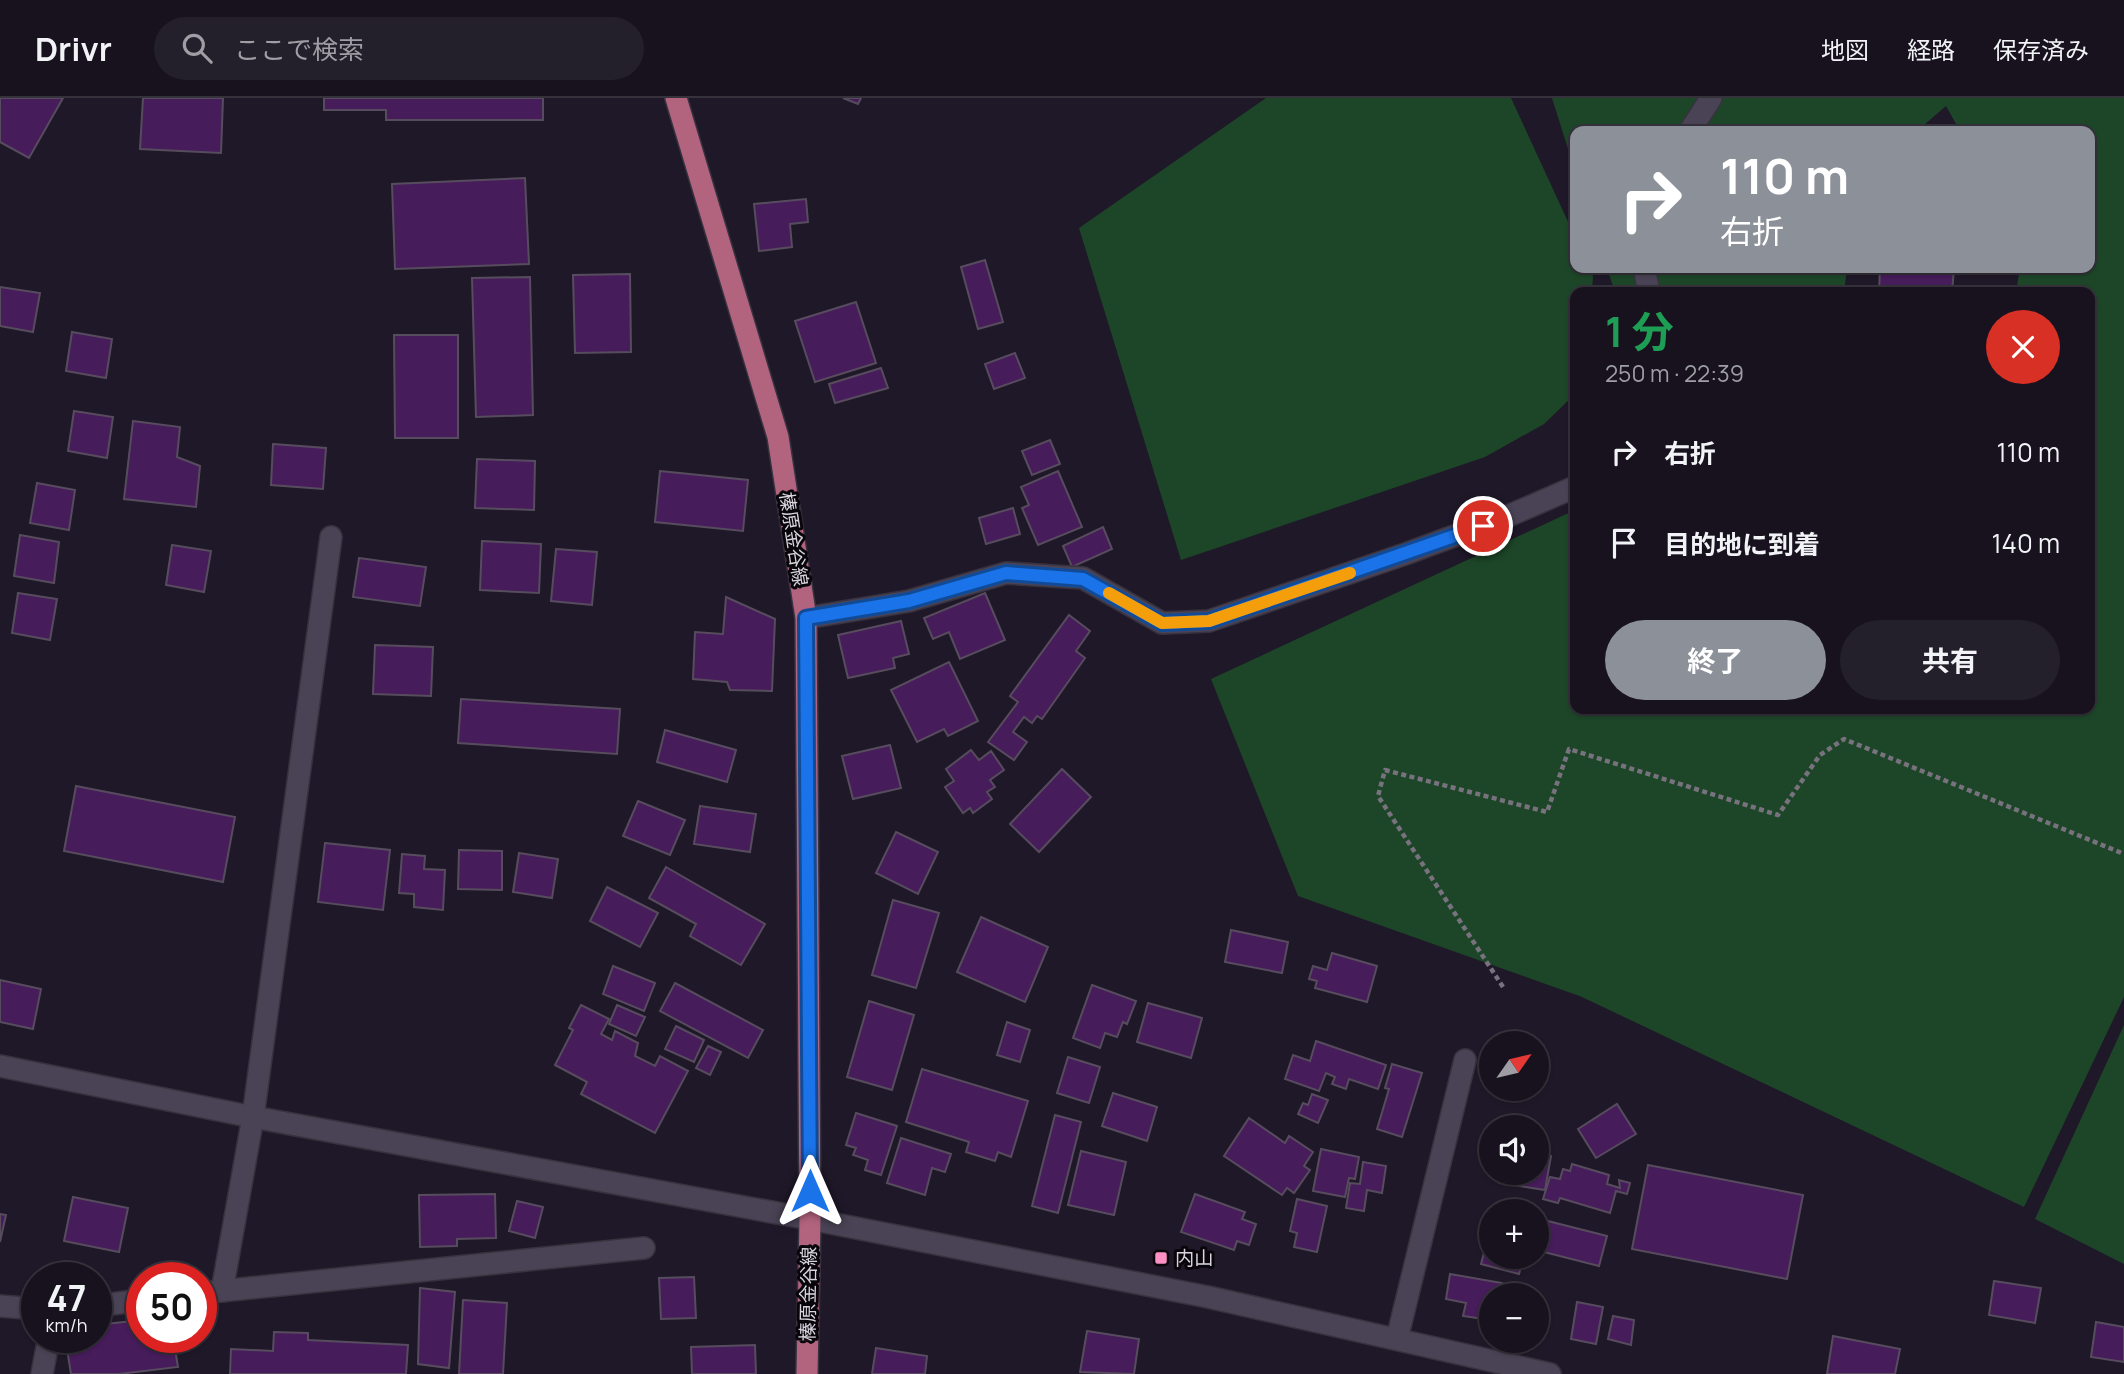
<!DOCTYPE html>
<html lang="ja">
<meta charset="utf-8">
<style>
body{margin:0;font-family:Manrope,"Noto Sans JP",sans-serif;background:#24202b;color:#f1f3f6;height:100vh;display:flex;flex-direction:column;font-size:26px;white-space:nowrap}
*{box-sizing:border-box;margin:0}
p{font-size:23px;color:#9e9ea4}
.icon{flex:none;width:38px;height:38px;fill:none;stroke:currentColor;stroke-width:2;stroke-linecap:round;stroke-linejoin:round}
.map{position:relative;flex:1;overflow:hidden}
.sheet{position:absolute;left:1570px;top:189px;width:525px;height:427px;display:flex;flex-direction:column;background:#17121e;border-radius:14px;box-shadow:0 2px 5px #0004,0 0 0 2px #36323c}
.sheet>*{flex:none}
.hud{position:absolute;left:1570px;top:28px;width:525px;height:147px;border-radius:14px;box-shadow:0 2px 5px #0004,0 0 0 2px #36323c;background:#8c9099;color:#fff;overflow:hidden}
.needle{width:46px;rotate:56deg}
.buttons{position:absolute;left:1479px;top:933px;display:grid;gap:14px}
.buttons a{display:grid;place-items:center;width:70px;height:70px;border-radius:50%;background:#17121e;box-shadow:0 2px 5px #0004,0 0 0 2px #36323c;font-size:35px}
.speed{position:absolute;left:21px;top:1164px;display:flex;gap:14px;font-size:35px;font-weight:700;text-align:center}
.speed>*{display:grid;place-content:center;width:91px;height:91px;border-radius:50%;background:#17121e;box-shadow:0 2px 5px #0004,0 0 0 2px #36323c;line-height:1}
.speed small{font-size:18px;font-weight:400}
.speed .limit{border:10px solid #d22;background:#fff;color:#111}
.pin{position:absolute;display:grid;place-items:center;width:60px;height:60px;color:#fff;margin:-30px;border:4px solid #fff;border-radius:50%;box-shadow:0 2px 7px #0007}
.me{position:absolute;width:77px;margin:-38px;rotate:0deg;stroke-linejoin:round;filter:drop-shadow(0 0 5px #0008)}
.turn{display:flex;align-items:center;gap:24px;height:147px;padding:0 35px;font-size:32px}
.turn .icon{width:91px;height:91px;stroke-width:2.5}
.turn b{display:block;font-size:49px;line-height:60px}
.round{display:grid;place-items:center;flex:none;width:74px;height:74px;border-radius:37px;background:#24202b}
.summary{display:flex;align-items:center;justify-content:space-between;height:119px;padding:0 35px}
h1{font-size:42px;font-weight:700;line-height:52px;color:#1e9e55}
.action{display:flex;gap:14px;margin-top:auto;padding:14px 35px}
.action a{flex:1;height:80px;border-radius:42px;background:#8c9099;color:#fff;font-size:28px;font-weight:700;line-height:80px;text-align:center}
.action a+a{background:#24202b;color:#f1f3f6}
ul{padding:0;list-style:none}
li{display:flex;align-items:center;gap:21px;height:91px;padding:0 35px}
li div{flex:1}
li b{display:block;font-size:26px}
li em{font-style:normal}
header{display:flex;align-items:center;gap:42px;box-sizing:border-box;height:98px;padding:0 35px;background:#17121e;border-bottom:2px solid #36323c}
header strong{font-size:33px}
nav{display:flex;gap:38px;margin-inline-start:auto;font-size:24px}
.search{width:490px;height:63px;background:#24202b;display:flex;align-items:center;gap:18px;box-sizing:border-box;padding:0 24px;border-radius:38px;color:#9e9ea4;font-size:26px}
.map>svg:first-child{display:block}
</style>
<header>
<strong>Drivr</strong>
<div class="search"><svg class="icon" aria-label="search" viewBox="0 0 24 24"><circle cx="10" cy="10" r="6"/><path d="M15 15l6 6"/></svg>ここで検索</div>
<nav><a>地図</a><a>経路</a><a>保存済み</a></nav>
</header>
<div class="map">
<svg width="2124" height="1276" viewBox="0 0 2124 1276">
<rect width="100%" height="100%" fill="#1f1828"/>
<g fill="#1d4628">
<polygon points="1266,0 1511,0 1575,139 1575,170 1589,170 1593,178 1592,194 1575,194 1575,296 1544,326 1485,359 1181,462 1079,130"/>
<polygon points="1552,0 2124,0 2124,899 2024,1109 1582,899 1298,798 1211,581 1575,412 1575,611 2090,611 2090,194 2016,194 2020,170 2090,170 2090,33 1960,33 1946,8 1917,33 1575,33 1575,73"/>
<polygon points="1607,170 1847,170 1844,194 1615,194"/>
<polygon points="2124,927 2124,1166 2035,1121"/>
</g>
<g fill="#461c5b" stroke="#574c5d" stroke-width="2">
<polygon points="0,0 63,0 29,60 0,44"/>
<polygon points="143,0 223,0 221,55 140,51"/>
<polygon points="324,0 543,0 543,22 386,22 386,12 324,12"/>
<polygon points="843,0 861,0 858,6"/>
<polygon points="525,80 529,166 395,171 392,86"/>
<polygon points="806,101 808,124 790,126 792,149 759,153 754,106"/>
<polygon points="985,162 1003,224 978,231 961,169"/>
<polygon points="1880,170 1954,170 1952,194 1879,194"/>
<polygon points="630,176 631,254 575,255 573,177"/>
<polygon points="530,179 533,317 476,319 472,180"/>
<polygon points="0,189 40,195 33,234 0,228"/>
<polygon points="856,204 876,265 815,284 795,223"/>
<polygon points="72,234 112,241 106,280 66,273"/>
<polygon points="394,237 458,237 458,340 395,340"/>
<polygon points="1015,255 1025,280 994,291 985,266"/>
<polygon points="881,270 888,290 835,305 829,286"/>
<polygon points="74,313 113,319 107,360 68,353"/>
<polygon points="133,323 180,329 177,359 200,368 196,409 124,401"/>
<polygon points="1050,342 1060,366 1032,377 1022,353"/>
<polygon points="273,346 326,350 323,391 271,387"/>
<polygon points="477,361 535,363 534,412 475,410"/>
<polygon points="660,373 748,382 743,433 655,424"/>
<polygon points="1058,373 1082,429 1038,447 1022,410 1029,407 1021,389"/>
<polygon points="37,385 75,392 69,432 30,425"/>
<polygon points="1013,410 1020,436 986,446 979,420"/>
<polygon points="1103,429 1112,451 1072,469 1063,448"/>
<polygon points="20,437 59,444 54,485 14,478"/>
<polygon points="482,443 541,446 539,495 480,492"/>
<polygon points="172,447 211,453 204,494 166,487"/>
<polygon points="556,451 597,454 592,507 551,503"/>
<polygon points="359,460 426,469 420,508 353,499"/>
<polygon points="18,495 57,501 50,542 12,535"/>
<polygon points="985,495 1005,542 960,561 949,534 933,541 924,520"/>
<polygon points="726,499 775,521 772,593 730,592 727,584 693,581 695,534 723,536"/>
<polygon points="1069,517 1090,533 1076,553 1085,560 1042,621 1037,618 1032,625 1024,619 1013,634 1027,644 1014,662 988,644 1018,604 1010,598"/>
<polygon points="901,523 909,556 893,560 895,570 848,580 838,537"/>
<polygon points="375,547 433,549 431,598 373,596"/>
<polygon points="949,564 978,623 948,638 944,631 917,644 891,592"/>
<polygon points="461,601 620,611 617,656 458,645"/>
<polygon points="665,632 736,652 727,684 657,664"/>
<polygon points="890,647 901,690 853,701 842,658"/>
<polygon points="971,652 979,662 991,653 1004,672 990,682 995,689 987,694 992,701 973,715 970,710 963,715 945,689 954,683 946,671"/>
<polygon points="1062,671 1091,699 1039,754 1010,726"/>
<polygon points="76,688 235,719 223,784 64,753"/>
<polygon points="638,703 685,722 670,757 623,738"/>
<polygon points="700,708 756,716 750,754 694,746"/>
<polygon points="896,734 938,754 918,796 876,775"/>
<polygon points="325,745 390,752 383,812 318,804"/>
<polygon points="459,752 502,753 502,792 458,791"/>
<polygon points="519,755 558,761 552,800 513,794"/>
<polygon points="402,756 425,758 424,771 445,772 443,812 414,809 414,796 399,795"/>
<polygon points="666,769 765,826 741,867 690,838 696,826 649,800"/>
<polygon points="607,789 658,815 640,849 590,823"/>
<polygon points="893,802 939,815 916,890 872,877"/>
<polygon points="981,819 1048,849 1025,904 957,874"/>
<polygon points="1231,832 1288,844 1282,875 1225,864"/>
<polygon points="1332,855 1377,868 1367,904 1315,890 1317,883 1309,881 1313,868 1327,872"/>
<polygon points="613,868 655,885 644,913 603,896"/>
<polygon points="0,882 41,891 33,931 0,924"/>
<polygon points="675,885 763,932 748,960 660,913"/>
<polygon points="1092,887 1136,903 1127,926 1123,924 1117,939 1105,935 1100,950 1073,940"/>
<polygon points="869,903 914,917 892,992 847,979"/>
<polygon points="1148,905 1202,920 1191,960 1137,944"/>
<polygon points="581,907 609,921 601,936 612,942 615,933 638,945 635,958 655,968 660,958 688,973 655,1035 581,996 587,984 555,967 573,932 569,930"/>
<polygon points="617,907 645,919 636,938 609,926"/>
<polygon points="1007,924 1030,932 1020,964 997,957"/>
<polygon points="676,928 704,942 694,964 665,951"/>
<polygon points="1316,943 1386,967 1378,991 1349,981 1346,991 1332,986 1335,979 1326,975 1319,993 1285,981 1293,957 1310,963"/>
<polygon points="708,948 721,954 710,977 696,970"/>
<polygon points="1068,959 1100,969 1089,1005 1057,995"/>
<polygon points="1392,966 1422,975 1402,1039 1377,1031 1389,991 1385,990"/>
<polygon points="922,971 1028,1003 1011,1059 998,1054 995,1063 966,1054 969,1044 906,1024"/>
<polygon points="1113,995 1157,1009 1147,1043 1102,1028"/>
<polygon points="1312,996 1328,1002 1318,1025 1298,1016 1303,1005 1308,1007"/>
<polygon points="1617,1006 1636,1036 1596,1060 1578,1031"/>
<polygon points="856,1015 897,1028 881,1077 865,1072 868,1062 853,1057 856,1050 846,1047"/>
<polygon points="1055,1017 1081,1024 1058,1115 1032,1108"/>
<polygon points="1249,1020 1285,1045 1289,1038 1313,1054 1304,1068 1310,1072 1294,1095 1287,1090 1282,1097 1224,1058"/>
<polygon points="901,1040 951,1056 945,1074 932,1070 925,1097 887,1085"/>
<polygon points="1321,1051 1359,1059 1355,1081 1349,1080 1345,1099 1313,1093"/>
<polygon points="1081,1053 1126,1064 1114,1117 1068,1107"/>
<polygon points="1536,1055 1551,1058 1545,1092 1499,1085 1501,1074 1536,1074"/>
<polygon points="1363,1064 1386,1068 1382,1095 1367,1092 1364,1113 1346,1110 1350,1085 1360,1086"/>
<polygon points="1572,1066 1609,1077 1607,1086 1620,1090 1619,1082 1630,1085 1627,1096 1616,1093 1610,1115 1560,1100 1558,1105 1543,1101 1550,1079 1560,1081 1563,1071 1570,1073"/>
<polygon points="1648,1067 1803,1097 1787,1181 1632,1151"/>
<polygon points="495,1096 496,1140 457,1141 457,1148 420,1149 419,1097"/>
<polygon points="1195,1096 1245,1114 1242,1121 1256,1126 1249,1147 1237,1143 1234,1152 1181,1134"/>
<polygon points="73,1099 128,1110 119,1154 64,1143"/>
<polygon points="1297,1101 1327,1108 1317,1154 1294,1149 1297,1135 1290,1133"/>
<polygon points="517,1103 543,1109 535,1140 509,1133"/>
<polygon points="0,1116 6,1117 0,1144"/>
<polygon points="1536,1120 1607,1138 1599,1168 1536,1152"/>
<polygon points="1491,1128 1491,1158 1524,1158 1519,1176 1481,1166"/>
<polygon points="1450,1176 1502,1185 1500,1197 1491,1197 1491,1222 1463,1218 1466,1205 1446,1201"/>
<polygon points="694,1179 696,1220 661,1221 659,1180"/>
<polygon points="1994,1183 2041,1190 2035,1225 1989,1217"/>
<polygon points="420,1190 455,1194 449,1270 418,1266"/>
<polygon points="463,1202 507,1205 503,1276 459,1276"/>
<polygon points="1577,1204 1603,1209 1596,1246 1571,1241"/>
<polygon points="1613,1218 1634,1222 1631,1247 1608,1241"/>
<polygon points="142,1222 142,1239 173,1239 178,1269 119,1276 71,1276 65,1239 96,1239 96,1227"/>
<polygon points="2096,1224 2124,1229 2124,1264 2091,1259"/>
<polygon points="1087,1233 1139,1241 1134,1276 1080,1274"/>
<polygon points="274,1234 308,1235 308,1242 408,1247 406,1276 230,1276 231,1251 273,1253"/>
<polygon points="1833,1238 1900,1251 1895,1276 1827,1276"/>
<polygon points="755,1247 756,1276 692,1276 691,1249"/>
<polygon points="876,1250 927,1258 925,1276 872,1276"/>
</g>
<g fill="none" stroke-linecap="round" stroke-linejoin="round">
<defs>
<g id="minor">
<polyline points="1690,33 1711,0"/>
<polyline points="1644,170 1649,194"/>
<polyline points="806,520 909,503 1006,475 1083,480 1162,525 1209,523 1408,455 1508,418 1575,389"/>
<polyline points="0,968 253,1019 810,1121 1208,1199 1550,1276"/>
<polyline points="222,1193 253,1019 331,439"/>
<polyline points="201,1195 644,1150"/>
<polyline points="0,1208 37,1211"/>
<polyline points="96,1208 142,1202"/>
<polyline points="1397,1241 1465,962"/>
<polyline points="42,1276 49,1239"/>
</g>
<polyline id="major" points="676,0 778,339 806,520 810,1121 807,1276"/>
</defs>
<use href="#minor" stroke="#37323e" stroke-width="24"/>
<use href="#major" stroke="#37323e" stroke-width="24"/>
<polyline stroke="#78727f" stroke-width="4.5" stroke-dasharray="5 3.5" stroke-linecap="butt" points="1503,889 1378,698 1385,672 1547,714 1569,651 1778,717 1820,657 1844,641 2124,756"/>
<use href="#minor" stroke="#4a4355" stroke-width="21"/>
<use href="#major" stroke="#b2637e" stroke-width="21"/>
</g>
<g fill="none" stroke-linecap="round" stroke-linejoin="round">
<defs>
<polyline id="route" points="810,1093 806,520 909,503 1006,475 1083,481 1162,525 1209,523 1483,428"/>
</defs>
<use href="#route" stroke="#114b97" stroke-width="18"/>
<use href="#route" stroke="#1a73e8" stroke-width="12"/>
<polyline stroke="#f59e0b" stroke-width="12" points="1109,495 1162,525 1209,523 1350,475"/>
</g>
<rect fill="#fc8fc3" stroke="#08050b" stroke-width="2.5" x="1154" y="1153" width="14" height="14" rx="3.5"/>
<g text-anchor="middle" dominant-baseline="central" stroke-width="6" stroke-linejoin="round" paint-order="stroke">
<g font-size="19" fill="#d9d5df" stroke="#08050b">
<text transform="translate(794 441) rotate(81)">榛原金谷線</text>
<text transform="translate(808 1196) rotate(-89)">榛原金谷線</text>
</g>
<g font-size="19" fill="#d9d5df" stroke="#08050b" text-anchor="start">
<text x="1175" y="1160">内山</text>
</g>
</g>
</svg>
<div class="buttons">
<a><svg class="needle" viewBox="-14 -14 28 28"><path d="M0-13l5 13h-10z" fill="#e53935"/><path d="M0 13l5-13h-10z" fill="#9e9ea4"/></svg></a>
<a><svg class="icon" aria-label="sound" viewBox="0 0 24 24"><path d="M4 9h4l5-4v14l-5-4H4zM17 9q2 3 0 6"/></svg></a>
<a>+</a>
<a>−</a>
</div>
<div class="speed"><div>47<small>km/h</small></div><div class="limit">50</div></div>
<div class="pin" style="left:1483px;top:428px;background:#d93025"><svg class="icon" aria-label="arrive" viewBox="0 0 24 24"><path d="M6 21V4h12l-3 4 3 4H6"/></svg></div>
<svg class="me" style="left:810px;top:1093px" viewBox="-20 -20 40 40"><path d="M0-17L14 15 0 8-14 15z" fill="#1a73e8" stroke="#fff" stroke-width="4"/></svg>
<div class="hud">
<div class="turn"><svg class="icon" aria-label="right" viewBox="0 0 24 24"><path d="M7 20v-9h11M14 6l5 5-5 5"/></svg><div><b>110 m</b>右折</div></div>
</div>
<section class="sheet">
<div class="summary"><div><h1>1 分</h1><p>250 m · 22:39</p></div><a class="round" style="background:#d93025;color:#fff"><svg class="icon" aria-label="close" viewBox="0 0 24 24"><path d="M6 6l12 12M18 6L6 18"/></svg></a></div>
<ul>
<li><svg class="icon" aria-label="right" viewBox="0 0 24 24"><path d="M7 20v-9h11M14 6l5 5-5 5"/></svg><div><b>右折</b></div><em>110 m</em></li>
<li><svg class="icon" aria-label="arrive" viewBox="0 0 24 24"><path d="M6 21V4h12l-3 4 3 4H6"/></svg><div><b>目的地に到着</b></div><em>140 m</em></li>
</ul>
<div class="action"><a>終了</a><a>共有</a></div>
</section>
</div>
